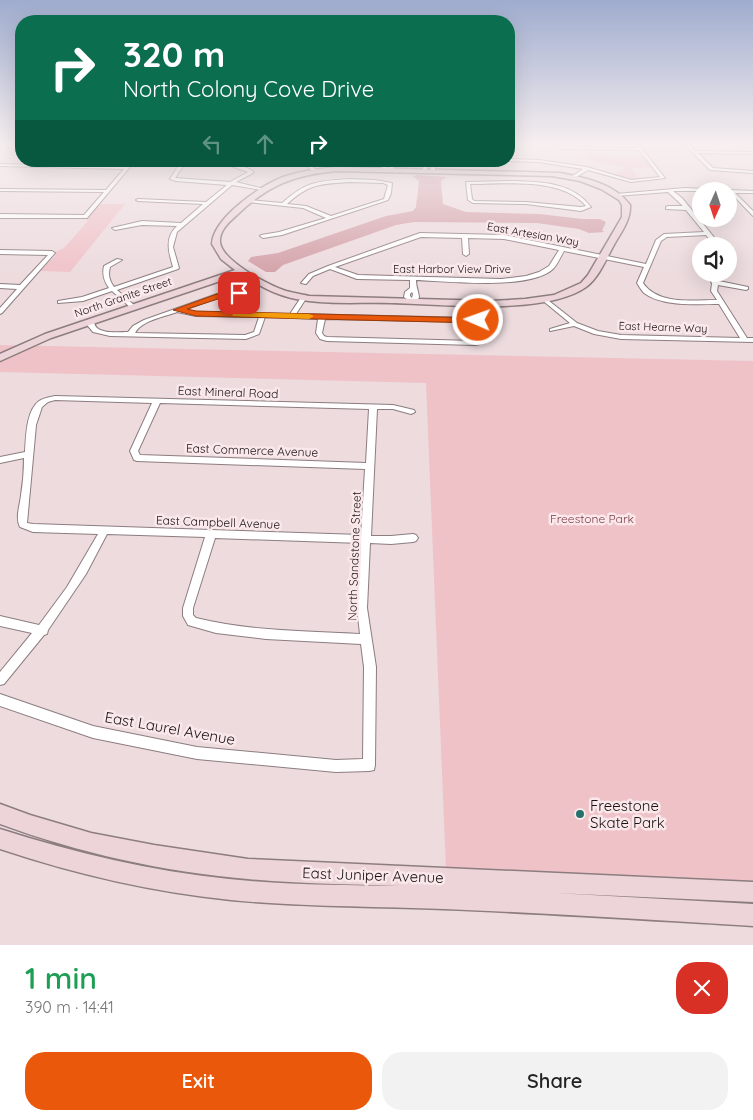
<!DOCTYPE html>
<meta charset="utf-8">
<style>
body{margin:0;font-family:Quicksand,sans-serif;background:#f2f2f2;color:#222;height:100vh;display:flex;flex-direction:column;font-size:19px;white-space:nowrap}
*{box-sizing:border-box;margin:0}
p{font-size:16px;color:#767676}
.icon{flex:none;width:28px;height:28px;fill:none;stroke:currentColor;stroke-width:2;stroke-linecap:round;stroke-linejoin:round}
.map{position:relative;height:945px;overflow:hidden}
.drawer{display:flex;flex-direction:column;background:#fff;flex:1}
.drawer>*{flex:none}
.guide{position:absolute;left:15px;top:15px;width:500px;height:152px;border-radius:20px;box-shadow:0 5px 20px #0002;background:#0b6e4f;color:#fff;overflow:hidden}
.needle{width:32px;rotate:183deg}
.buttons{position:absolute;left:692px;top:182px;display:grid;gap:10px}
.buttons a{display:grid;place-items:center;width:45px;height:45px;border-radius:50%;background:#fff;box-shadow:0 5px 20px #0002;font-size:25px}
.pin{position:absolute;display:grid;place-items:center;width:42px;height:42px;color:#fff;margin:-21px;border-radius:10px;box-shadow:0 2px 8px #0006}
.me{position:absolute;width:55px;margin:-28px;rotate:272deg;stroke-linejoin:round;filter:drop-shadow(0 0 4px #0008)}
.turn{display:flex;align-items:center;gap:18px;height:105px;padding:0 25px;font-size:22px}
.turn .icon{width:65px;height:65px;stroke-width:2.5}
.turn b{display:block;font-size:35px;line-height:42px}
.lanes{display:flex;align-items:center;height:48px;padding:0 25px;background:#0003;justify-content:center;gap:25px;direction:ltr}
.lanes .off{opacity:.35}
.round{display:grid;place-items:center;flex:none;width:52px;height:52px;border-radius:20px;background:#f2f2f2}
.overview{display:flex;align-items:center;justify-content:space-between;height:85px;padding:0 25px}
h1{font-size:30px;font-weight:600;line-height:38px;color:#1e9e55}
.cta{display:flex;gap:10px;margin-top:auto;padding:10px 25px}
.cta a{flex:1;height:58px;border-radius:20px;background:#ea580c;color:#fff;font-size:20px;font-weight:600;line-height:58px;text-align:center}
.cta a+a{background:#f2f2f2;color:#222}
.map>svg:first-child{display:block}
</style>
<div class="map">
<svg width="753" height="945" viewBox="0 0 753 945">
<rect width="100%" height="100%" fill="#eddbde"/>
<g fill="#efc2c8">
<polygon points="585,148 589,148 594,156 647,157 655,168 632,168 639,180 631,181 612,175 625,168 578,157 589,156"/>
<polygon points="78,161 129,161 124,166 74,166"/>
<polygon points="100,204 125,204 70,272 40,271 56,255 55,252 64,248 88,221 86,218 90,216"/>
<polygon points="0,345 753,361 753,883 505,870 446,870 426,383 0,372"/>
</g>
<polygon fill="#d3a1a8" points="417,175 446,177 441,181 443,204 466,212 539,214 583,219 600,219 606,222 602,231 605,232 589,233 579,229 537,223 414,222 396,225 283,265 275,272 266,272 248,261 251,257 278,253 386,216 413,211 416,207 419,181 413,176"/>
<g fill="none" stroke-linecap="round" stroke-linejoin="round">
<defs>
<g id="street">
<polygon points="0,145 21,146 21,148 0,146"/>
<polygon points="558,145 562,145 563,147 637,148 635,145 639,145 665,178 631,182 588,170 573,179 571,178 571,177 583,169 539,162 509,161 509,159 539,160 587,167 631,180 660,177 639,150 561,149"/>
<polygon points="685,145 689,145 695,151 753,152 753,154 698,153 713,168 753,171 753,173 710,170"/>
<polygon points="130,161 135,161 87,218 0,218 0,214 84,215 104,192 0,191 0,189 106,190 124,169 0,166 0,164 126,167"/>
<path d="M187,161c23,0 46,-2 66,10v2l-17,9 28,7 -2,1 -30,-5 -55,47 -4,15 6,21 -1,1 -61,21 18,16v2h-4l-19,-17 -29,10 -25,2v-2l24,-4 27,-9c-5,-7 -7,-13 -5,-22l13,-7 5,1 -12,7c-2,8 -1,13 4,20l59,-20c-4,-14 -9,-29 4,-41l-35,-1 -27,5 -3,-2 30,-7 39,2 22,-19 -65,-3 -2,-1 2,-1 68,3 21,-17 -51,-4 -6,-2 10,-16zM197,163l31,2 20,7 -18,10 -55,-4 9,-13z"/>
<path d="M298,161c9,0 13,3 19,10l-4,1 -6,-6z"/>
<polygon points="383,161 387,161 386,167 388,168 390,161 394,161 393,169 388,171 382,169"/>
<polygon points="423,161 427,161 427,171 423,170"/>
<polygon points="431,161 435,161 435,171 431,170"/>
<path d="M350,179l25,1 17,3 -1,10 -3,7 -106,35 -19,3 -3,-2 1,-1 18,-3 47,-14 -23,-10 -55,-6 -2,-1 2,-1 34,3c25,-22 36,-22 68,-24zM350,182l33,1 5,2 -4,14 -53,17 -25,-10 -19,-2c23,-21 34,-20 63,-22z"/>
<path d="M515,181c29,1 58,2 76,26l-10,4 -55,-7 -53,-1 -5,-3 -2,-18zM470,184c35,0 92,-7 116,22l-5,1 -55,-5 -52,-1 -2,-2z"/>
<path d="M685,188l68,3v2h-18l18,18v5l-24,-25h-56l9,7 39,48h-6l-9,-11 -39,2 -6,4 -18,42c15,22 50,17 74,17l-6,-9 1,-8 -1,-1 2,-2 1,-6h6l-1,7 29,6v2l-2,1 -28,-5 -1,6 30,47h6v4l-132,-3 -27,-5 -20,-8 -24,5v-2l20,-6 -28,-23v-2l2,-1 33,26 21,8 23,4 119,3 -21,-34c-22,0 -57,3 -75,-11 -3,-3 -5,-7 -7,-10l7,-16 -80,-16c-3,5 -6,12 -10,17 -22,23 -107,13 -138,12 0,8 3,12 3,18l-7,5 -8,-6 1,-5 5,-4v-8l-53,-1 -27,-10 -17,7 -7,8 -5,-1 8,-9 19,-8 92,-33 84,2 142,29 10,-24 8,-6 40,-2 -18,-22 -20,-1v-2l2,-1h15l-15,-14 -52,4 -2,-1 2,-1zM421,237l41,1 1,16 3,2 3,-2 -1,-16 36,1 55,11 -10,16 -10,6 -13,4 -25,3 -143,-4 -23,-8zM412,292l1,2 -1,4 -2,-2v-2z"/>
<polygon points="0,250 52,251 55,253 2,313 0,314 0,308 17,289 0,288 0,284 20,285 48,255 0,254"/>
<path d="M239,291l3,2 -1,1 -21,3 -36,13 12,2 94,2 12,-18 2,-1 3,2 -11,17 179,4 10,4 4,16 -4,5 -10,2 -148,-4 -7,-2 -4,-6 2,-14 -53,-2 -6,17 -13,5 -136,-3 -17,-4 -5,-6v-5l3,-2 3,2c0,14 24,11 34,11l5,-6 11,-6 73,-26zM177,312l19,4 63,1 -5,15 -9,3 -110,-2c7,-13 29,-16 42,-21zM325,319l149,3 6,2 3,14 -2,2 -6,1 -148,-4 -3,-1 -2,-3z"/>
<path d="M55,396l338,9 21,5 1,2 -4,2 -18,-5h-16l-6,127h20l22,-2 3,1 2,3 -2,3 -3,1 -22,2 -21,-1 -3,65 9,59 -1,98 -1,5 -5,1 -33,1 -139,-13 -104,-21 -93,-32v-12l93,32 104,21 139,13 27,-1 1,-92 -3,-23 -95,-5 -50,-6 -28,-8 -5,-9v-8l22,-71 -98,-3 -21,40 -38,56 -1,4 -3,1 -40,49 -4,1v-13l32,-39 -32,-7v-10l39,9 28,-38 31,-53 -65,-2 -13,-5c-5,-10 0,-21 1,-32 2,-12 3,-25 3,-37l-24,5v-6l25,-5c1,-15 1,-41 14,-51 5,-3 11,-4 16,-5zM55,400l97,3 -22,48 4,9 3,1 228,8 -4,66 -328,-11 -6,-1 9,-98 6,-18 6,-5zM160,403l209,6 -3,54 -226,-8 -2,-4zM215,538l146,5 -4,65 3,26c-55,-3 -111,-3 -164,-16l-3,-3v-7z"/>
</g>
<g id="secondary">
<path d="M336,167l224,6c25,5 54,10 70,32 1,14 -8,26 -15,38 -8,14 -16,35 -29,44 -41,29 -146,17 -195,16 -32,-1 -64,2 -95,-4 -21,-4 -38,-14 -55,-25l-190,64 -51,23v-7l45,-20 190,-64 -14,-11 -9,-15c1,-26 48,-58 71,-67 17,-6 35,-8 53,-10zM336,171l216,5 28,5 21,8 18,11 3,5v12l-34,58 -7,8 -27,12 -29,4 -34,2 -182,-5c-8,-2 -16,-3 -23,-5 -16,-5 -69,-32 -66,-52 1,-10 10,-18 17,-24 31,-30 57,-40 99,-44z"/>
<path d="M0,804l30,11 61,18 63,12 94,14 505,23v20l-198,-9 198,11v22c-103,-6 -206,-13 -309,-17 -71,-3 -142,-2 -213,-9 -79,-8 -156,-26 -231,-51v-20c75,24 151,42 229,50 57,6 114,6 171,7 -51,-2 -102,-2 -152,-7 -84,-7 -169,-26 -248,-55z"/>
</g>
</defs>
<use href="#street" stroke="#8c7d7f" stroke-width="2"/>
<use href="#secondary" stroke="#8c7d7f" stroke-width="3"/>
<use href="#street" fill="#fff" fill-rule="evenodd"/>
<use href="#secondary" fill="#ecd4d8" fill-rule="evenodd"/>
</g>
<linearGradient id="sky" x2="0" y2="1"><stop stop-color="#9facce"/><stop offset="0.52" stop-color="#f7eff0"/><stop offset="1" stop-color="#f7eff0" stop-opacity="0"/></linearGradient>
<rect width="753" height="277" fill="url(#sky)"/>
<polygon fill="#ea580c" stroke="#983908" points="239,291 241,291 241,295 221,298 187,309 196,311 478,318 482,320 478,323 196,316 173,310 217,294"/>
<polygon fill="#f59e0b" points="236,312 309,314 314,316 309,319 233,316 232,315"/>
<circle fill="#27716c" stroke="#fae8eb" stroke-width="2" cx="580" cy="814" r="5"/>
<g text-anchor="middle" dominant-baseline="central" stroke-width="5" stroke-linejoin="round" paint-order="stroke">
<g font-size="11" fill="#181213" stroke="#fae8eb">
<text transform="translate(533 234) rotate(10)">East Artesian Way</text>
<text x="452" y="269">East Harbor View Drive</text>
<text transform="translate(123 297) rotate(-19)">North Granite Street</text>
<text transform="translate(663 327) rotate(2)">East Hearne Way</text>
</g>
<g font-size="12" fill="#181213" stroke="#fae8eb">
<text transform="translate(228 392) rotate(2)">East Mineral Road</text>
<text transform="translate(252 450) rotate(2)">East Commerce Avenue</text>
<text transform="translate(218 522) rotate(2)">East Campbell Avenue</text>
<text transform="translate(354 556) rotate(-88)">North Sandstone Street</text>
</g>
<g font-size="12" fill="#7c3b48" stroke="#fae8eb">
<text x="592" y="518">Freestone Park</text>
</g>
<g font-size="15" fill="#181213" stroke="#fae8eb">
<text transform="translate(170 728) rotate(10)">East Laurel Avenue</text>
<text transform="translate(373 875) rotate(2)">East Juniper Avenue</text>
</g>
<g font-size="15" fill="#181213" stroke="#fae8eb" text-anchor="start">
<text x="590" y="805">Freestone<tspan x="590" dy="17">Skate Park</tspan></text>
</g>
</g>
</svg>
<div class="buttons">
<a><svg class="needle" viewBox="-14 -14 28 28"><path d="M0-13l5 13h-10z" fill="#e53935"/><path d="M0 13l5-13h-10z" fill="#767676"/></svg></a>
<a><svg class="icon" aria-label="sound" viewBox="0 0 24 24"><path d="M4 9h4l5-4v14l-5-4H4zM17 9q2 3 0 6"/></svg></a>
</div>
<div class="pin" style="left:239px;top:293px;background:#d93025"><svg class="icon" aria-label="arrive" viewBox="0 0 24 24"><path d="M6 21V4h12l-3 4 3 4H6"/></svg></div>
<svg class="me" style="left:478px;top:320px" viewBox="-20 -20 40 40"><circle r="17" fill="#ea580c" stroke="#fff" stroke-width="3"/><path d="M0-11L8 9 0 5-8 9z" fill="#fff"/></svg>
<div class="guide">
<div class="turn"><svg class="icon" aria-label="right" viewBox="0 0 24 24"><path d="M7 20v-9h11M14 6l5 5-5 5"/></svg><div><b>320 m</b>North Colony Cove Drive</div></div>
<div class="lanes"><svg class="icon off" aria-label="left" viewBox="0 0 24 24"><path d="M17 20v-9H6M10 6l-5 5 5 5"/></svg><svg class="icon off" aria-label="ahead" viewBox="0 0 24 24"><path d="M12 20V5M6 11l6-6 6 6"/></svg><svg class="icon" aria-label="right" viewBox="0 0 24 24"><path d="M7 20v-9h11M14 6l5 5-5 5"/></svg></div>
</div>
</div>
<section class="drawer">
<div class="overview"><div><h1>1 min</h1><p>390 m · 14:41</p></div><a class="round" style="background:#d93025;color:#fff"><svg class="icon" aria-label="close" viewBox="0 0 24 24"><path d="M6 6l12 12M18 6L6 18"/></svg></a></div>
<div class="cta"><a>Exit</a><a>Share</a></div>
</section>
